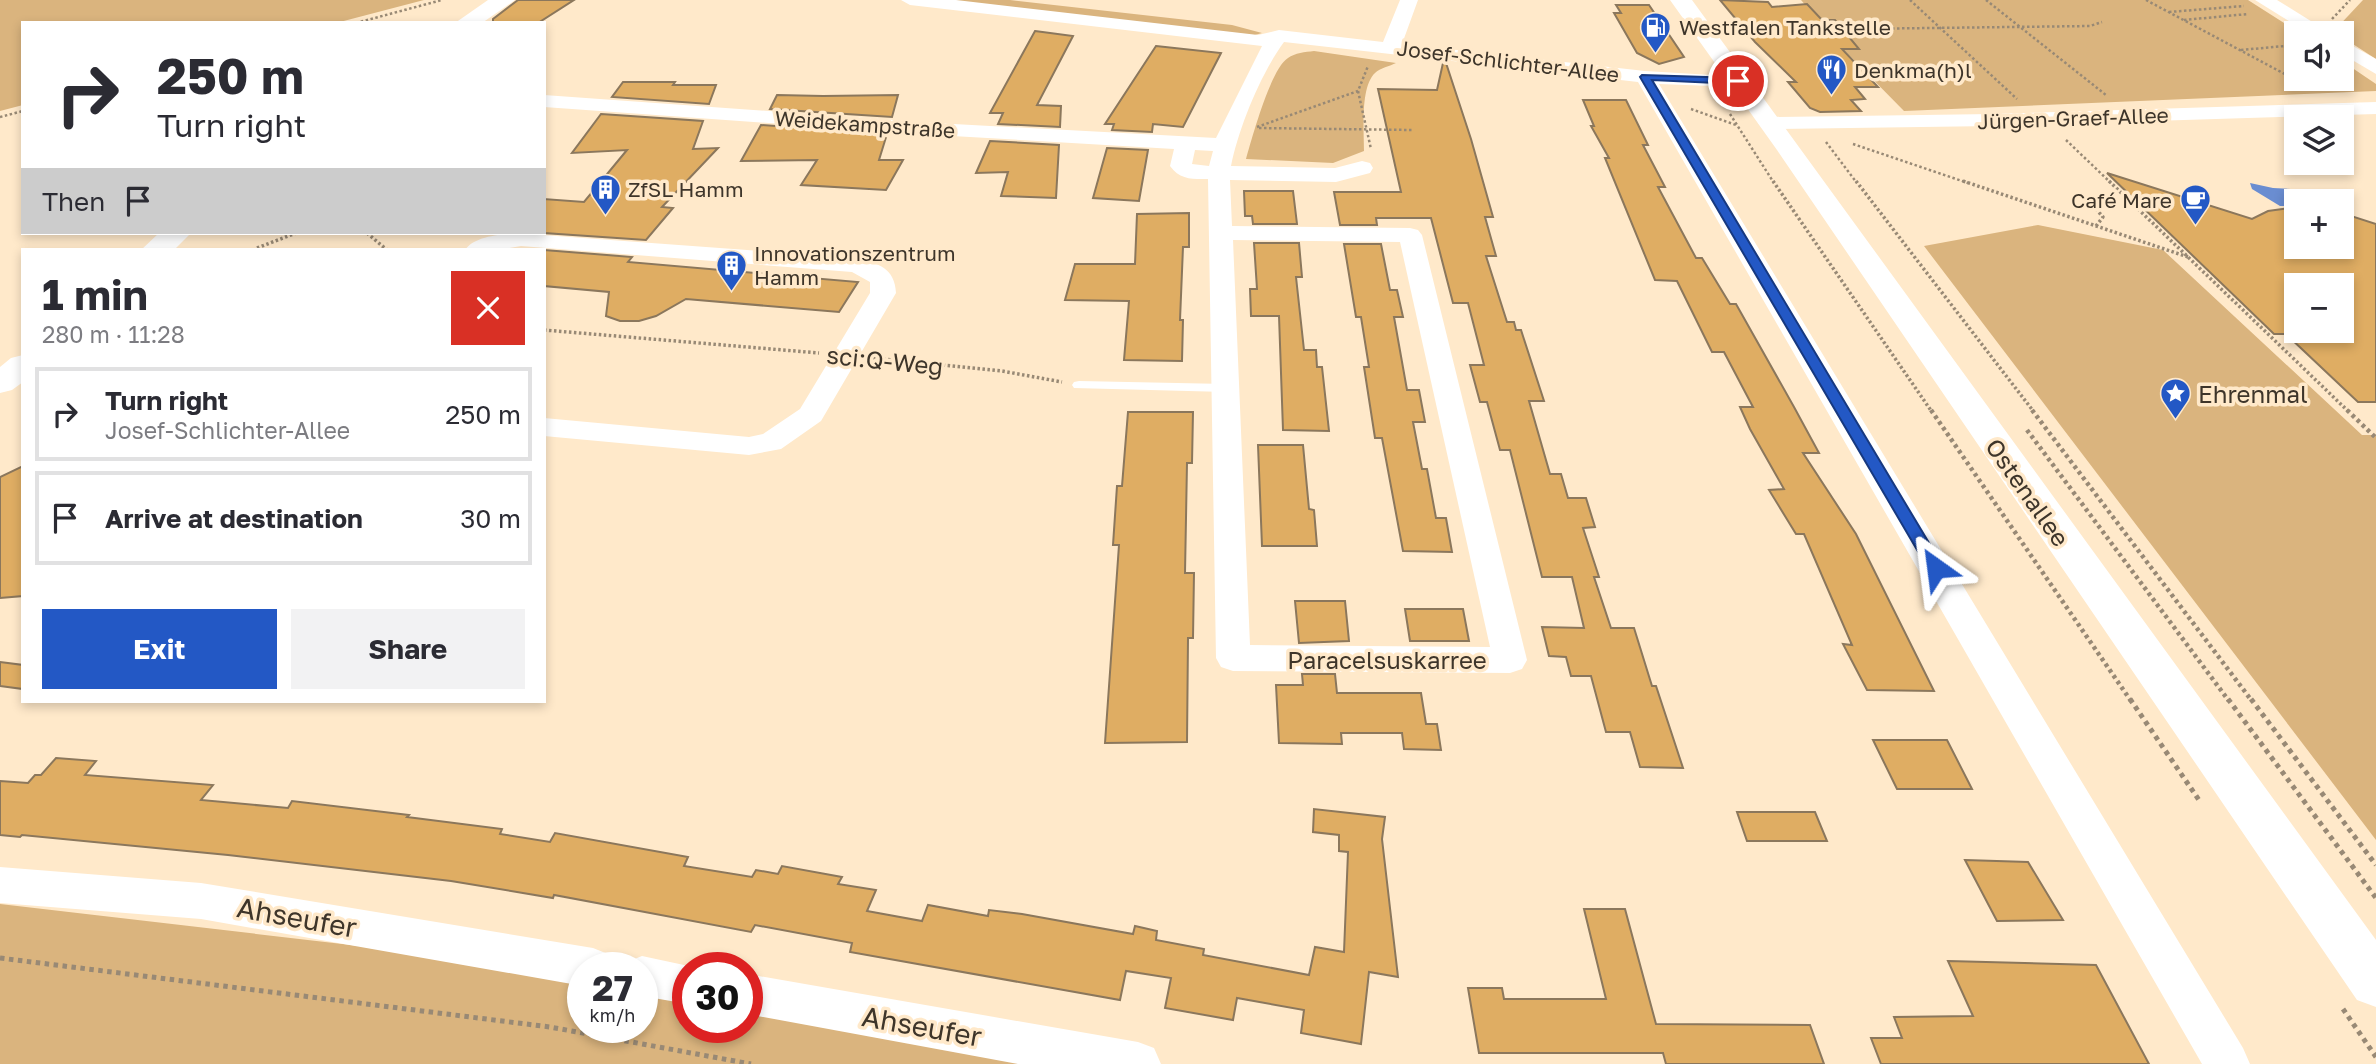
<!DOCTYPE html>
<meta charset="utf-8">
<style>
body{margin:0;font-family:"Golos Text",sans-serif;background:#f2f2f3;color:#2b2b33;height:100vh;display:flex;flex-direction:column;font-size:26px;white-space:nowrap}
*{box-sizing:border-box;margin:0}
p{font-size:23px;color:#7c7c81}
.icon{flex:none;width:38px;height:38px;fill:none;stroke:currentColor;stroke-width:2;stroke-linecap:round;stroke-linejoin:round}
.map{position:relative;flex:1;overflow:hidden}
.side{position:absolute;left:21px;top:248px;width:525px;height:455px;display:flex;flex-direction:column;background:#fff;border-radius:0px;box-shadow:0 4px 10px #0003}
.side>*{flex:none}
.top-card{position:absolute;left:21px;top:21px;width:525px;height:214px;border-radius:0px;box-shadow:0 4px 10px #0003;background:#fff;color:#2b2b33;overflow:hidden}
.buttons{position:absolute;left:2284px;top:21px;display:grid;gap:14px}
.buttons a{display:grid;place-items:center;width:70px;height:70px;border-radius:0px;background:#fff;box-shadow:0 4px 10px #0003;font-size:35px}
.speed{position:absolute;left:567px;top:952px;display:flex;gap:14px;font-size:35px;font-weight:700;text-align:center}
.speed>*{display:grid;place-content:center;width:91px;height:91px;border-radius:50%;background:#fff;box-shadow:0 4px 10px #0003;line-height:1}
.speed small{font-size:18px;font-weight:400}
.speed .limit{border:10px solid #d22;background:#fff;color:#111}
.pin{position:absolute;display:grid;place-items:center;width:60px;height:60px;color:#fff;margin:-30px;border:4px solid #fff;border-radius:50%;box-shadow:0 2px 7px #0007}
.me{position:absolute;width:77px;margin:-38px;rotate:329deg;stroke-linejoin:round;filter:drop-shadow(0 0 5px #0008)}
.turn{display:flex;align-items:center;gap:24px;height:147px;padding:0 21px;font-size:32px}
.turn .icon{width:91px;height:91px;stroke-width:2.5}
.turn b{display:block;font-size:49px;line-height:60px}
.then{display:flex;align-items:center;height:66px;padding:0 21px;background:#0003;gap:14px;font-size:26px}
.round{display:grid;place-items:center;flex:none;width:74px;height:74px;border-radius:0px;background:#f2f2f3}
.headline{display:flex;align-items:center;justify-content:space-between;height:119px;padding:0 21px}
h1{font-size:42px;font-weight:700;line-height:52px}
.button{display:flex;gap:14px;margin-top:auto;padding:14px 21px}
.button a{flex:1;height:80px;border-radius:0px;background:#2358c5;color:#fff;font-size:28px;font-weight:700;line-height:80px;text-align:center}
.button a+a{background:#f2f2f3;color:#2b2b33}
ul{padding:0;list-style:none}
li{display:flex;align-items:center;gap:21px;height:94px;margin:0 14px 10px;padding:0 7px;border:4px solid #e1e1e2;border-radius:0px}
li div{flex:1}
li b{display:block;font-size:26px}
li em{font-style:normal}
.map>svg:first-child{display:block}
</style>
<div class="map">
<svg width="2376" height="1064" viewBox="0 0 2376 1064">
<rect width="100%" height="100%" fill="#ffe9ca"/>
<g fill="#dab47e">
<polygon points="0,0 424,0 336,23 23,23 23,105 0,111"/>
<polygon points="933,0 1010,0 1232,25 1262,33 1251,36"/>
<polygon points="1801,0 2248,0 2300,33 2296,33 2296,79 2342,79 2342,61 2376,84 2376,91 1904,111 1844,50"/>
<polygon points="2363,0 2376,0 2376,59 2342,37 2342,33 2333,32"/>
<path d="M1314,51l82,12c-6,3 -16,5 -21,10 -15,14 -11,58 -11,78l-31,12 -87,-4c6,-21 25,-91 42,-101 7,-5 17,-6 26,-7z"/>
<polygon points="2038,225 2163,250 2362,435 2376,435 2376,840 1924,246"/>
<polygon points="0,904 583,972 583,1027 642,1027 642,979 688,984 688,1027 747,1027 747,995 1084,1064 0,1064"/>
</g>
<polygon fill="#6a8dd1" points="2250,183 2273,188 2308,190 2316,201 2296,201 2296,206 2280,206 2252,189"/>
<g fill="#dfad63" stroke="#8b775c" stroke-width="2" fill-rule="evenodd">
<polygon points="518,0 574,0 538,23 493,23 493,19"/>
<polygon points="1720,0 1768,2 1772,7 1807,4 1822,20 1835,20 1859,49 1842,49 1878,87 1855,87 1865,99 1851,100 1861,111 1820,112 1810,108 1788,82 1796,82 1755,42"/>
<polygon points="1616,5 1649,5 1684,57 1659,64 1637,53 1614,13 1621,13"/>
<polygon points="1035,31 1073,36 1037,105 1061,106 1060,127 998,124 1003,113 990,113"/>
<polygon points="1156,46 1221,53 1183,127 1153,124 1152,132 1112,130 1114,124 1105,124"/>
<polygon points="1443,63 1446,63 1471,139 1493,217 1485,217 1496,256 1486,256 1507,322 1514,322 1516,330 1521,330 1544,401 1529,401 1550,474 1561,474 1568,498 1586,498 1595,527 1583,528 1599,577 1594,577 1611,628 1634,628 1652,686 1656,686 1683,768 1640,767 1630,732 1606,732 1591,676 1571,676 1566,657 1549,656 1542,627 1584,628 1572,577 1542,577 1510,450 1500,450 1487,402 1480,402 1470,365 1484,365 1468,303 1453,303 1431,218 1376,218 1377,225 1340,225 1334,192 1401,192 1378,89 1437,90"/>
<polygon points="623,82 675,82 673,85 716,85 709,104 612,97"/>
<polygon points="777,95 823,96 898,95 892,117 770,109"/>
<polygon points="1583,100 1626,100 1648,145 1643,145 1665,187 1658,187 1696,258 1702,258 1730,304 1736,304 1794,407 1819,453 1803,453 1856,534 1934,691 1867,690 1843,644 1852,645 1804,534 1796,534 1769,490 1784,489 1750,429 1740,407 1753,407 1724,352 1712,352 1677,281 1655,280 1605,158 1609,158 1591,126 1594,126"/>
<polygon points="601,114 703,121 693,149 718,148 662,207 673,208 646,240 544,233 544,199 584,202 627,150 572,153"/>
<polygon points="761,125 887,134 879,160 903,160 886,190 801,185 817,160 741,161"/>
<polygon points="990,141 1059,145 1056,198 1001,196 1008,172 976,173"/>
<polygon points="1107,148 1148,150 1139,201 1093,198"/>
<path d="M2107,173l145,46 16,-8 28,-4v40h46v-34l34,11v178h-18l-72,-68h-12zM2296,285h46v46h-46z"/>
<polygon points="1244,191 1293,191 1297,224 1253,224 1252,216 1245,216"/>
<polygon points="1189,213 1189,247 1183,247 1180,320 1183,320 1182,361 1124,360 1129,301 1065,300 1075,264 1135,264 1137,214"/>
<polygon points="1254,243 1299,243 1302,277 1296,277 1304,350 1316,350 1317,367 1322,367 1329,431 1283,430 1279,316 1251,316 1250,289 1257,289"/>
<polygon points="1344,244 1381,244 1390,290 1397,290 1403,317 1394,317 1407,390 1419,390 1425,422 1413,422 1422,469 1427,469 1436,518 1446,518 1452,552 1403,551 1382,438 1375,438 1364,367 1369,367 1361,317 1356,317"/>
<polygon points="544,250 632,257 628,262 858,282 839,312 686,299 656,316 639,321 620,321 606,316 609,292 544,286"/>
<polygon points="1128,412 1193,412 1192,463 1187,463 1185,573 1194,573 1193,638 1188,638 1187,742 1105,743 1119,545 1113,545 1117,486 1122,486"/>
<polygon points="1258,445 1303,445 1309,509 1314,510 1317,546 1262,546"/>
<polygon points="23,466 23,596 0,598 0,477"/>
<polygon points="1295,601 1345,601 1349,641 1299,643"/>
<polygon points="1405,609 1463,609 1469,641 1410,641"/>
<polygon points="0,662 23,665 23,689 0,686"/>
<polygon points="1302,674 1335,674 1337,693 1421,693 1426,724 1437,724 1441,750 1404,749 1402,733 1341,733 1342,744 1279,743 1276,685 1303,685"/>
<polygon points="1873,740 1947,740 1972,789 1897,789"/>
<polygon points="56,758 96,761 85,775 213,785 201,800 288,808 292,801 409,815 407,817 502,829 500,834 550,842 555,833 688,857 684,866 752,877 756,870 778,874 782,866 842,877 838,884 876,890 867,911 922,921 928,905 988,916 989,910 1022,914 1133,934 1135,926 1157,931 1156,940 1204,949 1203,955 1309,975 1315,947 1344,952 1348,852 1339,851 1339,835 1313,832 1314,809 1385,817 1382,839 1398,977 1369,972 1361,1044 1301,1033 1304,1010 1237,998 1233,1020 1165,1008 1171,978 1126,971 1120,1000 850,952 852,943 755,925 751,932 554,895 553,898 451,881 228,855 22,835 20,837 0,835 0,781 28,783 35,775 41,775"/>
<polygon points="1737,812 1815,812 1827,841 1747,841"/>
<polygon points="1965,860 2028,862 2063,920 1997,921"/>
<polygon points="1584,909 1625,909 1656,1024 1810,1025 1824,1064 1666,1064 1663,1053 1479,1053 1468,988 1502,988 1504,999 1606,999"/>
<polygon points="1948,961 2096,965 2149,1064 1881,1064 1871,1038 1902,1038 1894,1017 1973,1016"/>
</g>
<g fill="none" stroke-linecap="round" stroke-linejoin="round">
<g stroke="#988975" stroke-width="2.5" stroke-dasharray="2.5 2.5" stroke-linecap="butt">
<polyline points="1910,0 2017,99"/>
<polyline points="1986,0 2106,95"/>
<polyline points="2146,0 2311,88"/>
<polyline points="2169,12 2244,6"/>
<polyline points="2332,19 2350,0"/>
<polyline points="2184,20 2248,14"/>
<polyline points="356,23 442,0"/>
<polyline points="1852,29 2090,26 2102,22"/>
<polyline points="2241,50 2296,45"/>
<polyline points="1358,91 1371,149"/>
<polyline points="1691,109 1736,125"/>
<polyline points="1730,114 1774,183"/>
<polyline points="0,117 23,111"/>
<polyline points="1257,127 1358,91 1368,66"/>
<polyline points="1259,128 1412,130"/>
<polyline points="2066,140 2111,183"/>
<polyline points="1826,142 1857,183"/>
<polyline points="1853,144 1968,183"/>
</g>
<g stroke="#988975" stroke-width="3.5" stroke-dasharray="2.5 2.5" stroke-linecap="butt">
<polyline points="1773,181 1932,412"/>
<polyline points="1856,181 2034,412"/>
<polyline points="1963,181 2188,257"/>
<polyline points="2109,181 2349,412"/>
<polyline points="2096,226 2103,217 2097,210"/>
<polyline points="367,233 387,250"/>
<polyline points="257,248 296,233"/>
<polyline points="544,330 819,353"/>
<polyline points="873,358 1002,371 1062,382"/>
</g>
<g stroke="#988975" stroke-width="4.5" stroke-dasharray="3.5 3.5" stroke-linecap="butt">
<polyline points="1931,410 2131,701"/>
<polyline points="2032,410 2252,701"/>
<polyline points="2347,410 2376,438"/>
<polyline points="2027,430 2229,701"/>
</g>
<g stroke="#988975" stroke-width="5" stroke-dasharray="4.5 4.5" stroke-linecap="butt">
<polyline points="2130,699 2201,803"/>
<polyline points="2228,699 2376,898"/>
<polyline points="2251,699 2376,865"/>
<polyline points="0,958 550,1027 751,1064"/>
<polyline points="2343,1009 2376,1057"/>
</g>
<polygon fill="#fff" fill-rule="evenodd" points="1079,381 1226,384 1233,388 1226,392 1074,388 1072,385 1074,382"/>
<g fill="#fff" fill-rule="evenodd">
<path d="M901,0h55l302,35 21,-5 104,12 17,-42h18l-16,44 243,27 100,6 3,4 -3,4 -7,2 -79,-3 584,964 7,16h-48l-564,-982 -354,-40c-24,33 -45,85 -53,124l104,2 27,-7 8,2 3,5 -3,5 -34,9 -106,-2 2,46 178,2 8,2 4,5 105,425 -5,9 -12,4 -277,-2 -12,-4 -5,-9 -8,-479c-16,0 -28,1 -38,-13l4,-17 -239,-14 -391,-28v-12l391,28 281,15 46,-92 -352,-41zM1195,150l18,1 -4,15 -17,-2zM1233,240l167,2 90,405 -240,-2z"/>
<polygon points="2255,0 2277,0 2330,33 2308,33"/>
<polygon points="2342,40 2376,59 2376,74 2342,54"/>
<polygon points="2376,102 2376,114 1993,126 1769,129 1762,127 1758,123 1762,119 1769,117 1993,114"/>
<path d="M515,233l341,25c22,5 39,10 40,35l-75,128 -40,28 -32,6 -205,-19v-18l205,19 14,-3 37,-25 70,-116v-11l-18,-10 -331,-26 -24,4h-32c10,-14 34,-15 50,-17z"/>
<polygon points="0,867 201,883 593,948 608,954 614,968 583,968 583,986 201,919 0,903"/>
<polygon points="642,956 698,968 688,968 688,1004 642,996 642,968 624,968 627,962"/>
<polygon points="747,974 1138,1042 1154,1048 1161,1064 1018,1064 747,1014"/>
</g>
<g fill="#fff" fill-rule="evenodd">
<polygon points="488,0 515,0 482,23 455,23"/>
<polygon points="159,233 191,233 174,250 141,250"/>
<polygon points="23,355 23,382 12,390 0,393 0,367 11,358"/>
</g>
<polygon fill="#fff" fill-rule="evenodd" points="1670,0 1692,0 2376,940 2376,1007 2357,1000 1777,150"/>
</g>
<polygon fill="#2358c5" stroke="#173980" stroke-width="2" points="1642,75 1738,78 1743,81 1738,84 1652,80 1944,568 1941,572 1930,572 1640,77"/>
<defs>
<symbol id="fuel-pin" viewBox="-11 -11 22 30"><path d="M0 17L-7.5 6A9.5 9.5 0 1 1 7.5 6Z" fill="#2358c5" stroke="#ffe9ca"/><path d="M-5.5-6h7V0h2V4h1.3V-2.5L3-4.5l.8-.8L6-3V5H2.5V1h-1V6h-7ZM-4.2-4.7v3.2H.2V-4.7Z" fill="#fff"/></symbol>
<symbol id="restaurant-pin" viewBox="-11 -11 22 30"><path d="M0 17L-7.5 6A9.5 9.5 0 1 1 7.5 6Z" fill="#2358c5" stroke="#ffe9ca"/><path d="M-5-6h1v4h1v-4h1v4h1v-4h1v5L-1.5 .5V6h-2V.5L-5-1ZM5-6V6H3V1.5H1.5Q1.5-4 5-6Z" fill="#fff"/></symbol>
<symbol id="building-pin" viewBox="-11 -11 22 30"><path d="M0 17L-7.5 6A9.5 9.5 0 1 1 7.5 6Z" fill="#2358c5" stroke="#ffe9ca"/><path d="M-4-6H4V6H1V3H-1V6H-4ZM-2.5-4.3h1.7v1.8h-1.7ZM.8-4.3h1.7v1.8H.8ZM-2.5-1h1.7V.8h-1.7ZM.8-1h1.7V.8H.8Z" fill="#fff"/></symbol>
<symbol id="cafe-pin" viewBox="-11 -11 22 30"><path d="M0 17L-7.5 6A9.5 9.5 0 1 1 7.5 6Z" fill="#2358c5" stroke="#ffe9ca"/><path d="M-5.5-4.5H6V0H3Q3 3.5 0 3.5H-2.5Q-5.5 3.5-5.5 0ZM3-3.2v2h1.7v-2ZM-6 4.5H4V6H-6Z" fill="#fff"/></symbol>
<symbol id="sight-pin" viewBox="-11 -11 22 30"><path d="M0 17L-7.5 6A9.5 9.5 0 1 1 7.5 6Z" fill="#2358c5" stroke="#ffe9ca"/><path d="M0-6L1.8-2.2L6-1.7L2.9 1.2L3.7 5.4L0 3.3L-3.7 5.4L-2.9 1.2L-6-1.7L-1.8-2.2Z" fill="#fff"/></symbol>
</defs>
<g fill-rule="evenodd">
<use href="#fuel-pin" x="1638" y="10" width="35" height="47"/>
<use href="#restaurant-pin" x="1814" y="52" width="35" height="47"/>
<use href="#building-pin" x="588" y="172" width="35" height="47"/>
<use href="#cafe-pin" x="2178" y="182" width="35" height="47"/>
<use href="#building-pin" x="714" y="248" width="35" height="47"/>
<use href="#sight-pin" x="2158" y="376" width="35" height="47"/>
</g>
<g text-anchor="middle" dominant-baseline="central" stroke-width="7" stroke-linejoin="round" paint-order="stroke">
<g font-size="21" fill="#3e352a" stroke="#ffe9ca" text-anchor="start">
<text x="1679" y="27">Westfalen Tankstelle</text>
<text x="1854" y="70">Denkma(h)l</text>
<text x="628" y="189">ZfSL Hamm</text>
<text x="2172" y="200" text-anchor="end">Café Mare</text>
<text x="754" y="253">Innovationszentrum<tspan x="754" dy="24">Hamm</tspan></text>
</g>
<g font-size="21" fill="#3e352a" stroke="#ffe9ca">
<text transform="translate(1508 61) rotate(7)">Josef-Schlichter-Allee</text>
<text transform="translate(2073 118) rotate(-2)">Jürgen-Graef-Allee</text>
<text transform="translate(865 124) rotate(4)">Weidekampstraße</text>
</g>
<g font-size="24" fill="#3e352a" stroke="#ffe9ca">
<text transform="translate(885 360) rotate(6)">sci:Q-Weg</text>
<text transform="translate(2028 492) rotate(55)">Ostenallee</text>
<text x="1387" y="659">Paracelsuskarree</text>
</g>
<g font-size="24" fill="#3e352a" stroke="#ffe9ca" text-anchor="start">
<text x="2198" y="393">Ehrenmal</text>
</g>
<g font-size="28" fill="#3e352a" stroke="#ffe9ca">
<text transform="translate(297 917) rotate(10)">Ahseufer</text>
<text transform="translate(922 1026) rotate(10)">Ahseufer</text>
</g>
</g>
</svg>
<div class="buttons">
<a><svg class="icon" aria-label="sound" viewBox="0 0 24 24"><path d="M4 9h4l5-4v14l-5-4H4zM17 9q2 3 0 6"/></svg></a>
<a><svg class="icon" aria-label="layers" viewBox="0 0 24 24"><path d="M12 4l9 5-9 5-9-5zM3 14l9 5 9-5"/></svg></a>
<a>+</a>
<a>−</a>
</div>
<div class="speed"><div>27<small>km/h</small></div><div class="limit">30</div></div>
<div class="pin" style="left:1738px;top:81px;background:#d93025"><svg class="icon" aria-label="arrive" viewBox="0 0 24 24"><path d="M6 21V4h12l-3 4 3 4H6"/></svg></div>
<svg class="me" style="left:1936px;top:568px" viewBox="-20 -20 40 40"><path d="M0-17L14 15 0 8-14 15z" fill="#2358c5" stroke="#fff" stroke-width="4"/></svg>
<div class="top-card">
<div class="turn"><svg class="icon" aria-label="right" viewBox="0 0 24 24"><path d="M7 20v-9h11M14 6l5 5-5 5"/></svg><div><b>250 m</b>Turn right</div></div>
<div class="then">Then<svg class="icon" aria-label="arrive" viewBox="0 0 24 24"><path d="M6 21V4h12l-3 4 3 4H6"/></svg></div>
</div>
<section class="side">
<div class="headline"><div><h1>1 min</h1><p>280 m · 11:28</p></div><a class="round" style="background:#d93025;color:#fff"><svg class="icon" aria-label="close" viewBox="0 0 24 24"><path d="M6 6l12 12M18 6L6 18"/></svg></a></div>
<ul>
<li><svg class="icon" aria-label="right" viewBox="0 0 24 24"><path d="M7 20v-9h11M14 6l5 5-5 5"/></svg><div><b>Turn right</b><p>Josef-Schlichter-Allee</p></div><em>250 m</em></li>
<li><svg class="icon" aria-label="arrive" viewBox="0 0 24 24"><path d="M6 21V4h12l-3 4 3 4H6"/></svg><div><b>Arrive at destination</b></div><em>30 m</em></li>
</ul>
<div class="button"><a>Exit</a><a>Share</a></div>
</section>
</div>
